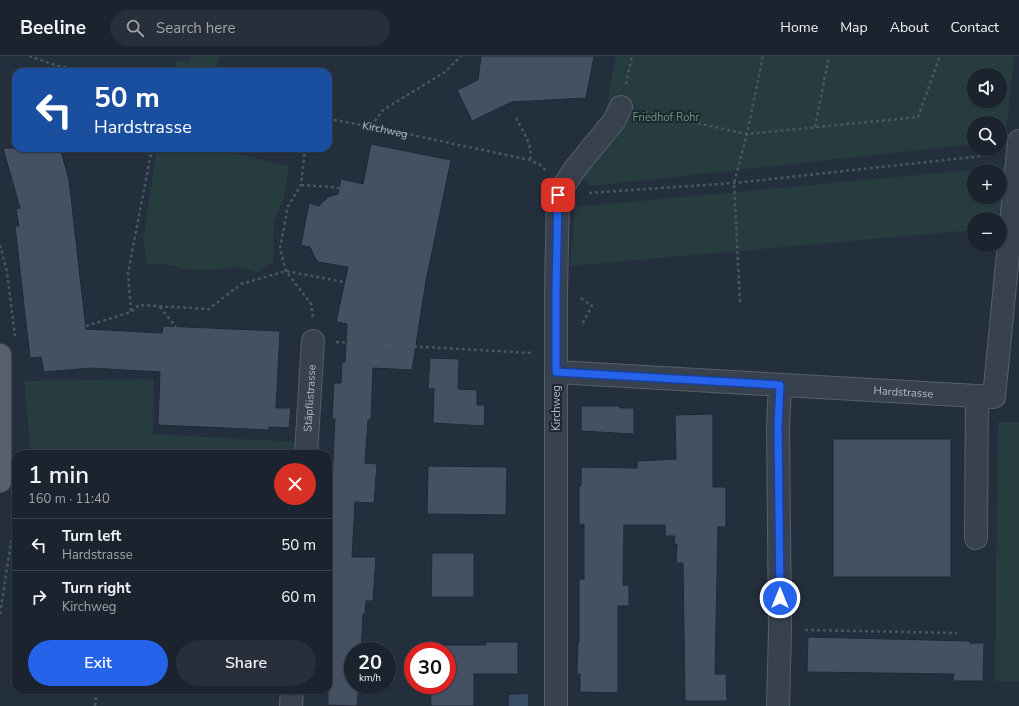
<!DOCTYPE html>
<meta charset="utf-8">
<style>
body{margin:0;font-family:"Nunito Sans",sans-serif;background:#282f3a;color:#f1f3f6;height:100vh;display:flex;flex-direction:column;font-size:15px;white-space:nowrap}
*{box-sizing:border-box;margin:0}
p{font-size:13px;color:#a0a4aa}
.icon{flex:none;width:22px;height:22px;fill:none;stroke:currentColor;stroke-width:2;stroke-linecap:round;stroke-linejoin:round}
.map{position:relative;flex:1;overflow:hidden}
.details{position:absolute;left:12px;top:394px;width:320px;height:244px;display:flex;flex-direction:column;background:#1b232e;border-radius:12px;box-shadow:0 1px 3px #0004,0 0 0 1px #39404a}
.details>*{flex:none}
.top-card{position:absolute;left:12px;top:12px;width:320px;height:84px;border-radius:12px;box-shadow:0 1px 3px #0004,0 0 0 1px #39404a;background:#1a4fa0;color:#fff;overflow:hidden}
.tools{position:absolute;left:967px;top:12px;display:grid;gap:8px}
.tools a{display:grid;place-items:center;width:40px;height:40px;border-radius:50%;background:#1b232e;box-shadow:0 1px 3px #0004,0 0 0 1px #39404a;font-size:20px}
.speed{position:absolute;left:344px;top:586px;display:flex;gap:8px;font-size:20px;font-weight:700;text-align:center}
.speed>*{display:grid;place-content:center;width:52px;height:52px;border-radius:50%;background:#1b232e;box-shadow:0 1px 3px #0004,0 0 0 1px #39404a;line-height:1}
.speed small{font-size:10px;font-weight:400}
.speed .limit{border:6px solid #d22;background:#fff;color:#111}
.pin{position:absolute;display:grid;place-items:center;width:34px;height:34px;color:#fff;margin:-17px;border-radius:8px;box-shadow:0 2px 6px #0006}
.me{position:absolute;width:44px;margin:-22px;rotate:0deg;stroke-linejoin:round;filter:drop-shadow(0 0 3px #0008)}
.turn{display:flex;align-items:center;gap:14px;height:84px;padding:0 16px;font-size:18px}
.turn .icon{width:52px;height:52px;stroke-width:2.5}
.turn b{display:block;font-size:28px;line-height:34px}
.round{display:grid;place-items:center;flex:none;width:42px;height:42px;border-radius:21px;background:#282f3a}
.summary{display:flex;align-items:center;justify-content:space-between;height:68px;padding:0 16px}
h1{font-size:24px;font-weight:600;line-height:30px}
.button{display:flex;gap:8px;margin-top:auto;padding:8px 16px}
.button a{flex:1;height:46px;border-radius:24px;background:#2563eb;color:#fff;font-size:16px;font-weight:600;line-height:46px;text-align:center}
.button a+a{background:#282f3a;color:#f1f3f6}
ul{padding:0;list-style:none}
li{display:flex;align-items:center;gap:12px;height:52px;padding:0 16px;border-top:1px solid #39404a}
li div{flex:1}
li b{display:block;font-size:15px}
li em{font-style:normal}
header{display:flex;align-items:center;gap:24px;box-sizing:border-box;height:56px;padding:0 20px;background:#1b232e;border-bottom:1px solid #39404a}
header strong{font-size:19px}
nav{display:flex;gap:22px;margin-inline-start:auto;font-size:14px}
.search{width:280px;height:36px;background:#282f3a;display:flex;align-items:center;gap:10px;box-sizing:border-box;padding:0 14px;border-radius:22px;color:#a0a4aa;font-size:15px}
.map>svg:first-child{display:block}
</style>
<header>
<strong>Beeline</strong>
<div class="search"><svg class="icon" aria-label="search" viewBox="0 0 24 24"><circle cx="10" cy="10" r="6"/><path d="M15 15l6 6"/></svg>Search here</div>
<nav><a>Home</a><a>Map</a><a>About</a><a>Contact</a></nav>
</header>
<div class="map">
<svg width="1019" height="650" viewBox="0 0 1019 650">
<rect width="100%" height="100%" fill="#242f3e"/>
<g fill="#263c3f" fill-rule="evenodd">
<polygon points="191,0 220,0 215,16 179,16 174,14 176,4 189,7"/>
<path d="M616,0h398l-9,85h-5v-18h-26v21l-383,42 -25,-25 39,-49zM974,19h26v26h-26z"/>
<polygon points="157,92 209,92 289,110 284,141 274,165 273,206 257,216 237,211 212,214 184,213 164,208 147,208 143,183"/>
<path d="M1005,111l-6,52h-25v11l-404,36 5,-59zM974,115h26v26h-26z"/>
<polygon points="154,323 153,378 297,386 297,398 29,398 30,389 24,325"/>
<polygon points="998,366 1019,366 1019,625 995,625"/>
</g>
<polygon fill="#394c67" points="528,638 528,650 509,650 509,639"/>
<g fill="#455162" stroke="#1f2835">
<polygon points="481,0 594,0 586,42 512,46 472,65 457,34 478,24"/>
<polygon points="371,88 451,104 426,225 412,314 373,312 371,364 368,364 365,407 377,408 374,447 355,446 352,501 376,501 373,545 366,545 365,559 363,558 361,595 353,595 353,629 359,629 357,650 328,649 328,512 335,363 332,363 334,327 341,327 342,306 345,306 347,268 336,266 348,211 318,206 315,202 310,191 301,189 309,147 319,150 328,141 338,138 341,123 363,128"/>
<polygon points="3,92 60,92 69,124 86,273 162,277 163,270 280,275 276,352 291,352 289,372 269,371 269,374 158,369 160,316 90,312 44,316 41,301 30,302 15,170 19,170 16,153 20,152"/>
<polygon points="430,302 459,303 458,333 477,334 477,349 485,349 484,370 433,367 434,333 428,333"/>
<polygon points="581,350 620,350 620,352 634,352 634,378 581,375"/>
<polygon points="713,358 713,431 726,431 726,471 718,471 715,618 726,618 727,645 685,645 683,507 676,507 677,488 674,488 675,480 665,480 665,469 624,469 623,529 629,529 629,550 618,550 618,637 580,636 580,618 577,618 578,586 579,586 579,523 584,523 584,468 579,469 579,430 581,430 581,411 637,412 637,405 676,403 675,359"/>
<rect x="833" y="383" width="118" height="138"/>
<polygon points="428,410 507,411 506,459 427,458"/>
<polygon points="432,497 474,497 474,541 431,541"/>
<polygon points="808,581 970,585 970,587 984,587 983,625 953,625 954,618 807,616"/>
<polygon points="486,586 518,586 518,618 474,618 474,650 431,650 430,629 447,629 447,595 441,595 441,589 486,589"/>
</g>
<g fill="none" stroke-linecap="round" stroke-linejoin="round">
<defs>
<g id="minor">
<path id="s2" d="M556,316l438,25 25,-256"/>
<path id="s3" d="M306,398l7,-113"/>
<polyline points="976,482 977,340"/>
<polyline points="291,650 292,634"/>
<polyline points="556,650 556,236 558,139 574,114 614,65 621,51"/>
<polyline points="778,650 780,574 778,370 780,329"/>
</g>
<polyline id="major" points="0,299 0,425"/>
</defs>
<use href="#minor" stroke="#565f6c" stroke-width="24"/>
<use href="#major" stroke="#414a57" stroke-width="24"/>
<g stroke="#44595c" stroke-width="2.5" stroke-dasharray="3 3" stroke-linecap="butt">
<polyline points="29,0 58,10 91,16"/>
<polyline points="58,10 60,16"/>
<polyline points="626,28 632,0"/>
<polyline points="645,56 747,78 918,61 940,0"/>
<path d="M516,62c7,14 17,26 14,42"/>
<path id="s1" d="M328,63l46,8 156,33 12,6 4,5"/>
<polyline points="374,71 374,66 383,54 445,16 461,0"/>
<polyline points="815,71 829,0"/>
<polyline points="305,92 301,129 288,150 280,192 286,215 311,248 313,262"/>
<polyline points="301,129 333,131 361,137"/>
<polyline points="589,137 734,127 992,99"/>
<polyline points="0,189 7,216 15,280"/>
<polyline points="581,242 592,250 582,268"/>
<polyline points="740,246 734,127 747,78 763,0"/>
<polyline points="160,251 176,271"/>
<polyline points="131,255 128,217 152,92"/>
<polyline points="86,270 131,256 139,249 209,253 241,228 286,215 344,226"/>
<polyline points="336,286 531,297"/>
<polyline points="0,558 15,460 16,444"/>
<polyline points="805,574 957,577"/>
<polyline points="95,650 96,640"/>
</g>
<use href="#minor" stroke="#38414e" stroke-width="22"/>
<use href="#major" stroke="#56606e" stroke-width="22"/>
</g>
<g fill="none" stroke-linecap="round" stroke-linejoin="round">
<defs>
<polyline id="route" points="558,139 556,236 556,316 780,329 778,370 780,542"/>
</defs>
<use href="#route" stroke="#184099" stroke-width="10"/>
<use href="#route" stroke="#2563eb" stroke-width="7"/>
</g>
<g text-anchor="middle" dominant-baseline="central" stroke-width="4" stroke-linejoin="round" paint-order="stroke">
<g font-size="11" fill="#6b9a76" stroke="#1d2633">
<text x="666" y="61">Friedhof Rohr</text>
</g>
<g font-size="11" fill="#b4bcc9" stroke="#1d2633">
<text stroke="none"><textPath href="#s1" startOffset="58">Kirchweg</textPath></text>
<text stroke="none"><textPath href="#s2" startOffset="348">Hardstrasse</textPath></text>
<text stroke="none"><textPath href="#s3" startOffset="56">Stäpflistrasse</textPath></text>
<text transform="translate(556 352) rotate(-90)">Kirchweg</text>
</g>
</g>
</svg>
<div class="tools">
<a><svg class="icon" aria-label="sound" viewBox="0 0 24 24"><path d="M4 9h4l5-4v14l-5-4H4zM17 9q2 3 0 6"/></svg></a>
<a><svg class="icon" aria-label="search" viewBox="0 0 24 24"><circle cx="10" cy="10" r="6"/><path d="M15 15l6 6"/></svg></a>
<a>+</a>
<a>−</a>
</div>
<div class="speed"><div>20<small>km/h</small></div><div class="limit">30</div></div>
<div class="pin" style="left:558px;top:139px;background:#d93025"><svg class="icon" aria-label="arrive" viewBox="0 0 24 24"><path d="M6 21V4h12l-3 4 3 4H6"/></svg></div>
<svg class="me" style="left:780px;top:542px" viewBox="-20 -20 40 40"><circle r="17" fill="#2563eb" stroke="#fff" stroke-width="3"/><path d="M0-11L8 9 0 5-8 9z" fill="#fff"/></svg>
<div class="top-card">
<div class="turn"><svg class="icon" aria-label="left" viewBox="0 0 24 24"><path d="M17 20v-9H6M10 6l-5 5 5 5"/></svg><div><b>50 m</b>Hardstrasse</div></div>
</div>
<section class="details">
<div class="summary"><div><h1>1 min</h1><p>160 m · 11:40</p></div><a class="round" style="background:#d93025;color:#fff"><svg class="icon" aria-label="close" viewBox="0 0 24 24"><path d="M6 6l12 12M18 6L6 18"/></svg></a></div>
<ul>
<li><svg class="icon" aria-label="left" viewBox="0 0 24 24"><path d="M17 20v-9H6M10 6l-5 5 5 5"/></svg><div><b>Turn left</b><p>Hardstrasse</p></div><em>50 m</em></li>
<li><svg class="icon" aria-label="right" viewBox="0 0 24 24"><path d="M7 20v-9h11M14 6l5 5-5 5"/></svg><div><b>Turn right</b><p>Kirchweg</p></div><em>60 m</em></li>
</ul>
<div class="button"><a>Exit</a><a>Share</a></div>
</section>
</div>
